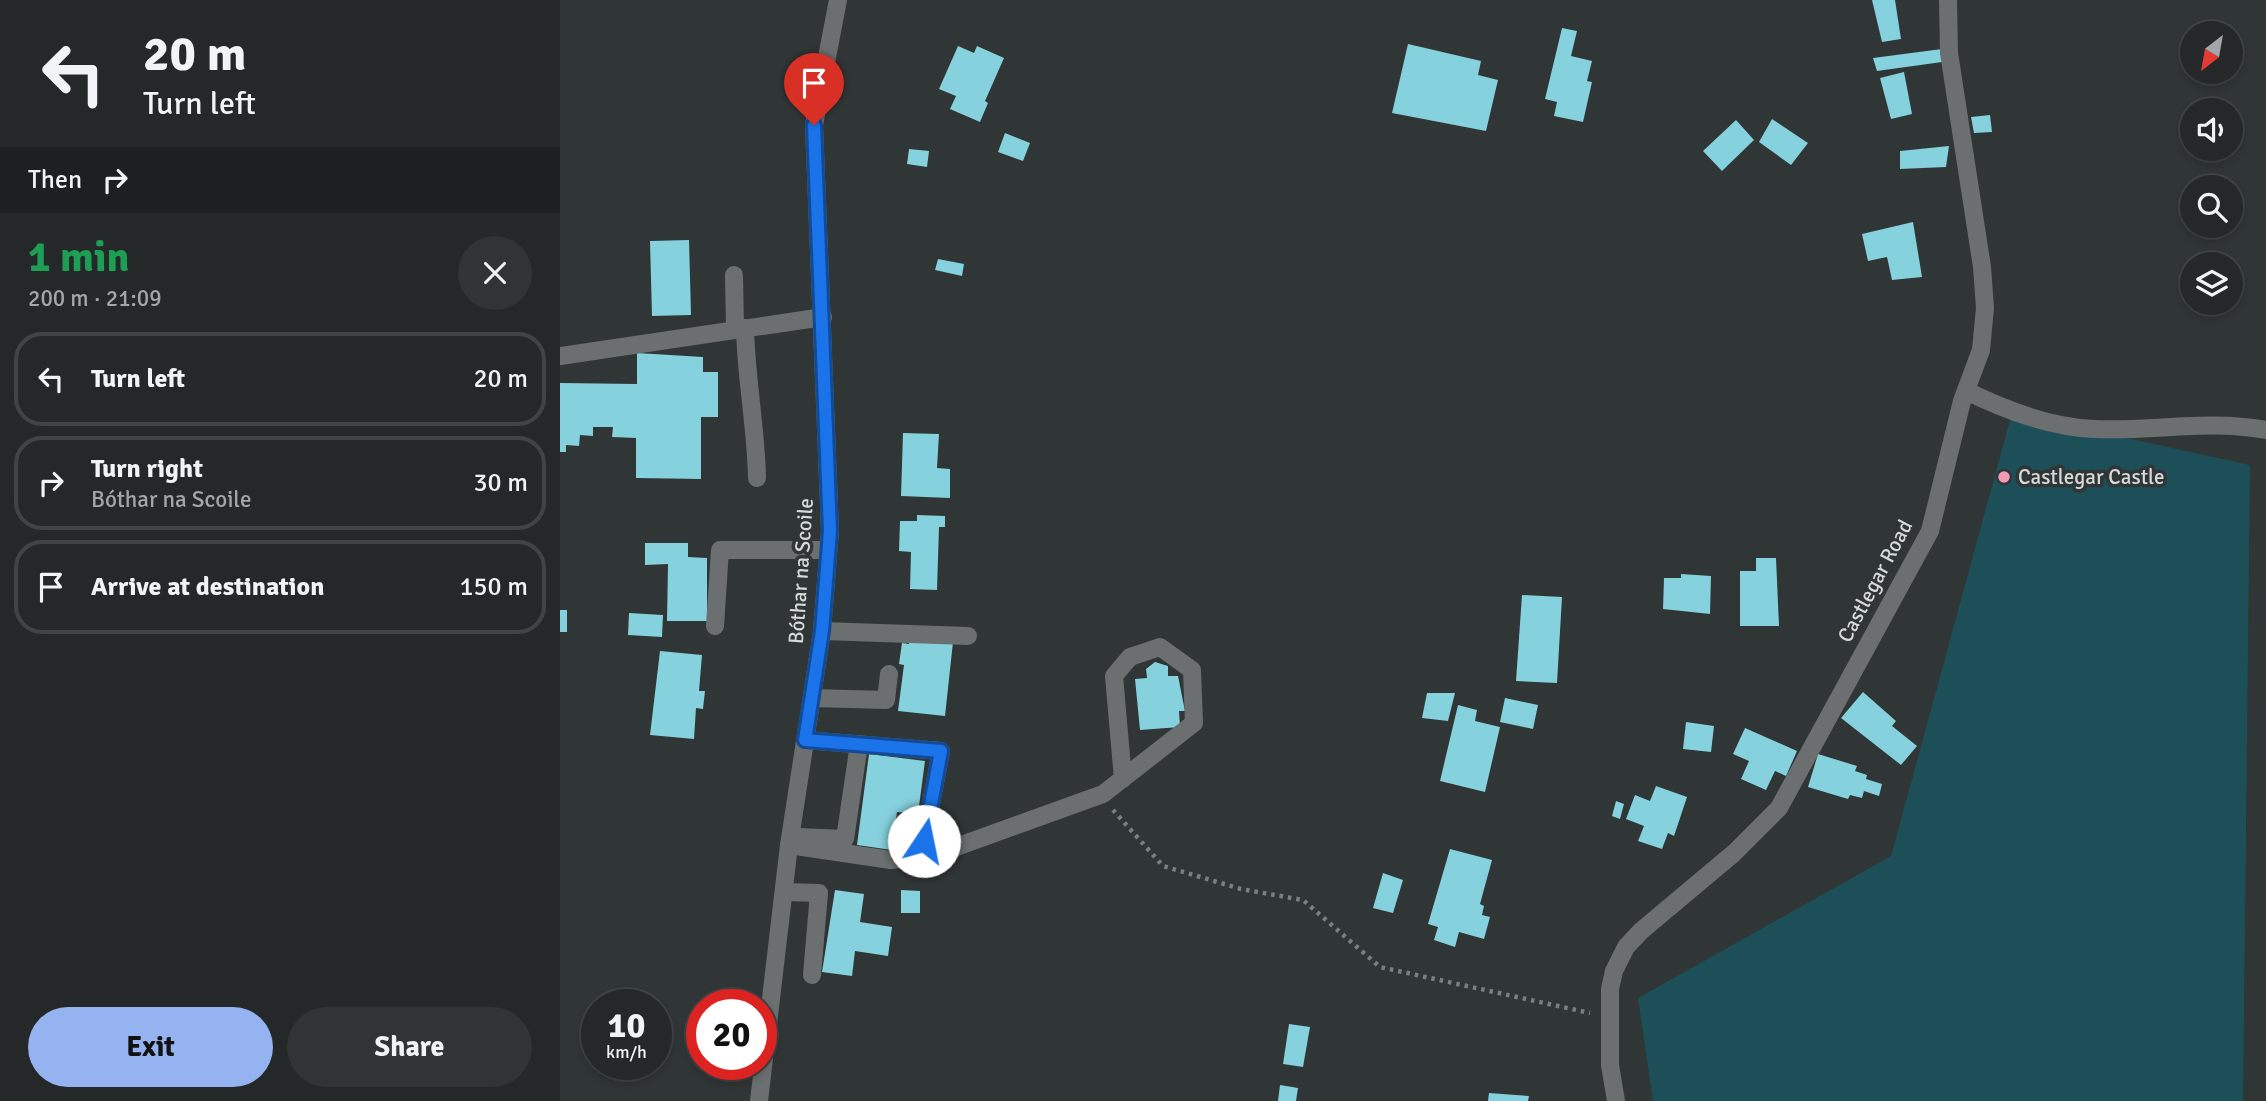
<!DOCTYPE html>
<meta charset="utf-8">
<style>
body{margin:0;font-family:Signika,sans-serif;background:#303434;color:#f1f3f6;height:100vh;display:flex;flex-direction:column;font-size:26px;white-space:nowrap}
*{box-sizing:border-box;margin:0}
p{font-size:23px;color:#a3a6a8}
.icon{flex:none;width:38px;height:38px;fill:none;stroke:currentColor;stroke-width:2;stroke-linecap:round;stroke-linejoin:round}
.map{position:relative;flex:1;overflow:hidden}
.sheet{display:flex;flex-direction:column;background:#242828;width:560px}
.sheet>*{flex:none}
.guide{background:#242828;color:#f1f3f6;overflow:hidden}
.needle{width:46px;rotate:211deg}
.buttons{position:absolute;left:1620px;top:21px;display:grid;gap:14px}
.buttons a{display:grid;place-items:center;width:63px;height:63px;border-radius:50%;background:#242828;box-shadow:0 4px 10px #0003,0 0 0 2px #414445;font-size:35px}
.speed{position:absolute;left:21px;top:989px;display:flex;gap:14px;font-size:35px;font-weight:700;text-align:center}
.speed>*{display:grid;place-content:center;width:91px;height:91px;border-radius:50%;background:#242828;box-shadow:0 4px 10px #0003,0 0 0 2px #414445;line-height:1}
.speed small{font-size:18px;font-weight:400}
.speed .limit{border:10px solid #d22;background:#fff;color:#111}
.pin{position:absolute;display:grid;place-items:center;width:60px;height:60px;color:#fff;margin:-72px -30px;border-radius:50% 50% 50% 0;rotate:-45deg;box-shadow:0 0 7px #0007}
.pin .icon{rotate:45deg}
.me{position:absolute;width:77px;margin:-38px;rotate:11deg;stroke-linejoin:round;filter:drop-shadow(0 0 5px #0008)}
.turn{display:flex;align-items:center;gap:24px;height:147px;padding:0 28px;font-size:32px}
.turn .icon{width:91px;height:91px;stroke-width:2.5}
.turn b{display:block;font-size:49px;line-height:60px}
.then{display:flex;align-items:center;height:66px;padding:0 28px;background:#0003;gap:14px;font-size:26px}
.round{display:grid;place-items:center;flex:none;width:74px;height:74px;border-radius:37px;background:#303434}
.headline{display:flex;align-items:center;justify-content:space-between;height:119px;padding:0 28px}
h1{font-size:42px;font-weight:700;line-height:52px;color:#1e9e55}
.action{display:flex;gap:14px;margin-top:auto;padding:14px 28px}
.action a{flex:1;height:80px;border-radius:42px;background:#95b2f1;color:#111;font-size:28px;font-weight:700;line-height:80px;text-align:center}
.action a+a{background:#303434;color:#f1f3f6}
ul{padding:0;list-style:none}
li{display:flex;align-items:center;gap:21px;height:94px;margin:0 14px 10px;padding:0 14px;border:4px solid #414445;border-radius:28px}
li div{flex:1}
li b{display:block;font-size:26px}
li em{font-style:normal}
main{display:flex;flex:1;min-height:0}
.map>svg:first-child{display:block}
</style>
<main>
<section class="sheet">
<div class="guide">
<div class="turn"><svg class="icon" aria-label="left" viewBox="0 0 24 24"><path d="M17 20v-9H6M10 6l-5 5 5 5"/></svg><div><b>20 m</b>Turn left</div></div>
<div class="then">Then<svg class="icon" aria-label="right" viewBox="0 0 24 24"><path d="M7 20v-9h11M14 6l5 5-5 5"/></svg></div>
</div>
<div class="headline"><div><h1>1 min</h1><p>200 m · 21:09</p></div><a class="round"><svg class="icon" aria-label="close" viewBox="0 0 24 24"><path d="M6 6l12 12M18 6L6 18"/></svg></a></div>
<ul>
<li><svg class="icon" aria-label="left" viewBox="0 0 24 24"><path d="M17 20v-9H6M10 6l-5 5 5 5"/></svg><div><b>Turn left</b></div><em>20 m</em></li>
<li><svg class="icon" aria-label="right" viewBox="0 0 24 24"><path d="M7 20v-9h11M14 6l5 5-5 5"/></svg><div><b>Turn right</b><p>Bóthar na Scoile</p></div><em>30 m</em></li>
<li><svg class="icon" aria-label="arrive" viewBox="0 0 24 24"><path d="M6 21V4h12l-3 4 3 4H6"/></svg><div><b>Arrive at destination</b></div><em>150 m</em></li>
</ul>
<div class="action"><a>Exit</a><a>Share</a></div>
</section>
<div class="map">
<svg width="1706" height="1101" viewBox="0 0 1706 1101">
<rect width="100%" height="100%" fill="#303536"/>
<polygon fill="#1c4f57" points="1452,413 1690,465 1683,1101 1093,1101 1078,998 1331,856"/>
<g fill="#85d1dd">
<polygon points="1312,0 1335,0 1341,39 1322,42"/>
<polygon points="1002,28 1017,31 1011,56 1032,61 1027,81 1032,82 1023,122 994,116 997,102 985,99"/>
<polygon points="848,44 921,61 918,75 938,80 926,131 832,113"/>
<polygon points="398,46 414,53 417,46 444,58 425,101 428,103 420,122 390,109 396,96 379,89"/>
<polygon points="1382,49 1382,62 1317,71 1313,58"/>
<polygon points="1344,72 1352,114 1331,119 1320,78"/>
<polygon points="1430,115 1432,132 1414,133 1411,117"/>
<polygon points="1212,119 1248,143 1231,165 1199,142"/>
<polygon points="1176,120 1194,140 1162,171 1143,151"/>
<polygon points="445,133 470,143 463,161 438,152"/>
<polygon points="1389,146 1386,167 1340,169 1340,151"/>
<polygon points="349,149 369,151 367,167 347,164"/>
<polygon points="1353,222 1362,277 1332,280 1327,257 1308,261 1302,234"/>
<polygon points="129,240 131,315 92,316 90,241"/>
<polygon points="378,259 404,264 402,276 375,270"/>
<polygon points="77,353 143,357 143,372 158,372 158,417 141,417 141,479 76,478 76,438 52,437 53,427 33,427 33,436 20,435 19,446 6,445 6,452 0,452 0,383 77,384"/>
<polygon points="343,433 379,434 377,468 390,469 390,498 341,496"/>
<polygon points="357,515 385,516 385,527 379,527 377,590 350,589 351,552 339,551 340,521 357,521"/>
<polygon points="85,543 128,543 128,557 147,558 147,621 107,621 108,564 85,565"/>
<polygon points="1196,558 1216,558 1219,626 1180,626 1180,571 1196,571"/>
<polygon points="1121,574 1151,576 1150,614 1103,609 1104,578 1121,578"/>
<polygon points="962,595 1002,597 997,683 956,681"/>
<rect x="0" y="610" width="7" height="22"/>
<polygon points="69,613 103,615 102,637 68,635"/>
<polygon points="349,638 393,642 385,716 338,711 344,665 339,664 342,643 349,644"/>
<polygon points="100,651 142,655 139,691 145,691 143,709 136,708 134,739 90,735"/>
<polygon points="595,662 608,666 608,676 618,676 625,711 619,711 620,727 580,730 575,679 587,678 586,669"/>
<polygon points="1303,692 1336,721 1332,726 1357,746 1341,765 1281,718"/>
<polygon points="867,693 895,693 888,721 862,718"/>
<polygon points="945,698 978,705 973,729 940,722"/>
<polygon points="898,705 917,710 915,721 940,727 925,792 880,781"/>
<polygon points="1126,722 1154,726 1151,752 1123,749"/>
<polygon points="1185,728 1237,751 1226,776 1215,771 1206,790 1181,779 1189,761 1173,754"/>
<polygon points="309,754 365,761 358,814 337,812 332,850 297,845"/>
<polygon points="1258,754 1297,766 1295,771 1307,775 1306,779 1322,784 1319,796 1304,791 1302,798 1290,795 1288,799 1248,787"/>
<polygon points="1096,786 1127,797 1114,836 1108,833 1102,849 1078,841 1084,826 1066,819 1075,795 1090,801"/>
<polygon points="1056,801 1064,804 1060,819 1052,816"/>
<polygon points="890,849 932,860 920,904 924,906 922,915 930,917 924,939 899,932 895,947 874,940 878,927 868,924"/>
<polygon points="823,873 843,880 833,913 813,908"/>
<polygon points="275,890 304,894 300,922 332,927 328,956 295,951 292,976 262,972"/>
<polygon points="341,890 360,891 360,913 341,913"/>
<polygon points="729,1024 750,1027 743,1067 723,1064"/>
<polygon points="720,1085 738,1088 736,1101 718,1101"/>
<polygon points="929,1093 969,1096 968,1101 928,1101"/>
</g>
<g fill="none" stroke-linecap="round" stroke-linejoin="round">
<polyline stroke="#7b7f80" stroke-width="4.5" stroke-dasharray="3.5 5" stroke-linecap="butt" points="553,810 603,866 681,889 743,900 820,967 1030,1013"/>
<g stroke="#6c6f6f" stroke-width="18">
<polyline points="174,275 175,329"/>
<path d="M185,328c1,50 11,99 12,150"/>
<polyline points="0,356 263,317"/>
<path d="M1406,391c40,19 83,36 128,38 58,3 114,-10 172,1"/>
<polyline points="155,626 160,550 268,550"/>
<polyline points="262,631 408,636"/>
<polyline points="252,698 326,700 329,674"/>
<polyline points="245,740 381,751 364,841"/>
<polyline points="238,837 285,839 299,744"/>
<polyline points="229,845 331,860 374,855 543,794 634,723 632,670 600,647 570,657 554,676 563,779"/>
<polyline points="224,892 259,893 252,975"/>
<polyline points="199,1101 229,845 262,631 270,531 254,125 278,0"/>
<polyline points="1056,1101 1050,1065 1050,989 1054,971 1066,947 1081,931 1174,853 1219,808 1370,531 1402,401 1421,350 1425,308 1422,267 1389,53 1388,0"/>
</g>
</g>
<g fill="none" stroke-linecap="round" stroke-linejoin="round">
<defs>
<polyline id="route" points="254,125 270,531 262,631 245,740 381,751 364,841"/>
</defs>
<use href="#route" stroke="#114b97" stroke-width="18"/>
<use href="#route" stroke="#1a73e8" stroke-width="12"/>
</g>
<circle fill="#f09ab5" stroke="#303536" stroke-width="2.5" cx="1444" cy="477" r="7"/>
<g text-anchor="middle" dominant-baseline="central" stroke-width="7" stroke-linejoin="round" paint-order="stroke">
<g font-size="21" fill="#d7dadb" stroke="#303536" text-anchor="start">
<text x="1458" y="477">Castlegar Castle</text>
</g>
<g font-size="21" fill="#d7dadb" stroke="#303536">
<text transform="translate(241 571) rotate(-86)">Bóthar na Scoile</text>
<text transform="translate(1315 581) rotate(-62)">Castlegar Road</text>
</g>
</g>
</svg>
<div class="buttons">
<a><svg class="needle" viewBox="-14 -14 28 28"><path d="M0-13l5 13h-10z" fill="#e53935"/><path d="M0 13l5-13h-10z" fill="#a3a6a8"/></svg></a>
<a><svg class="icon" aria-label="sound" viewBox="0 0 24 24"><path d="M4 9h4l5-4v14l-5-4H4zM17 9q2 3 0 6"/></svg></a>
<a><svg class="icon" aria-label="search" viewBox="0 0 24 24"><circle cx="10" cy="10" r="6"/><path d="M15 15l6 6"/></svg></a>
<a><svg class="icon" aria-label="layers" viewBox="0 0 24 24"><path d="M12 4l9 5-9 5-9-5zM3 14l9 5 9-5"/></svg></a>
</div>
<div class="speed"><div>10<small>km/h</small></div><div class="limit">20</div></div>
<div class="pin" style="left:254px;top:125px;background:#d93025"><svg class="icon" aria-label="arrive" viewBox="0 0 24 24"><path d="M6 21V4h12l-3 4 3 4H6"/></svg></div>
<svg class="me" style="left:364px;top:841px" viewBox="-20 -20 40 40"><circle r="19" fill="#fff"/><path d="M0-13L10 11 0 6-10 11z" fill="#1a73e8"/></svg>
</div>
</main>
